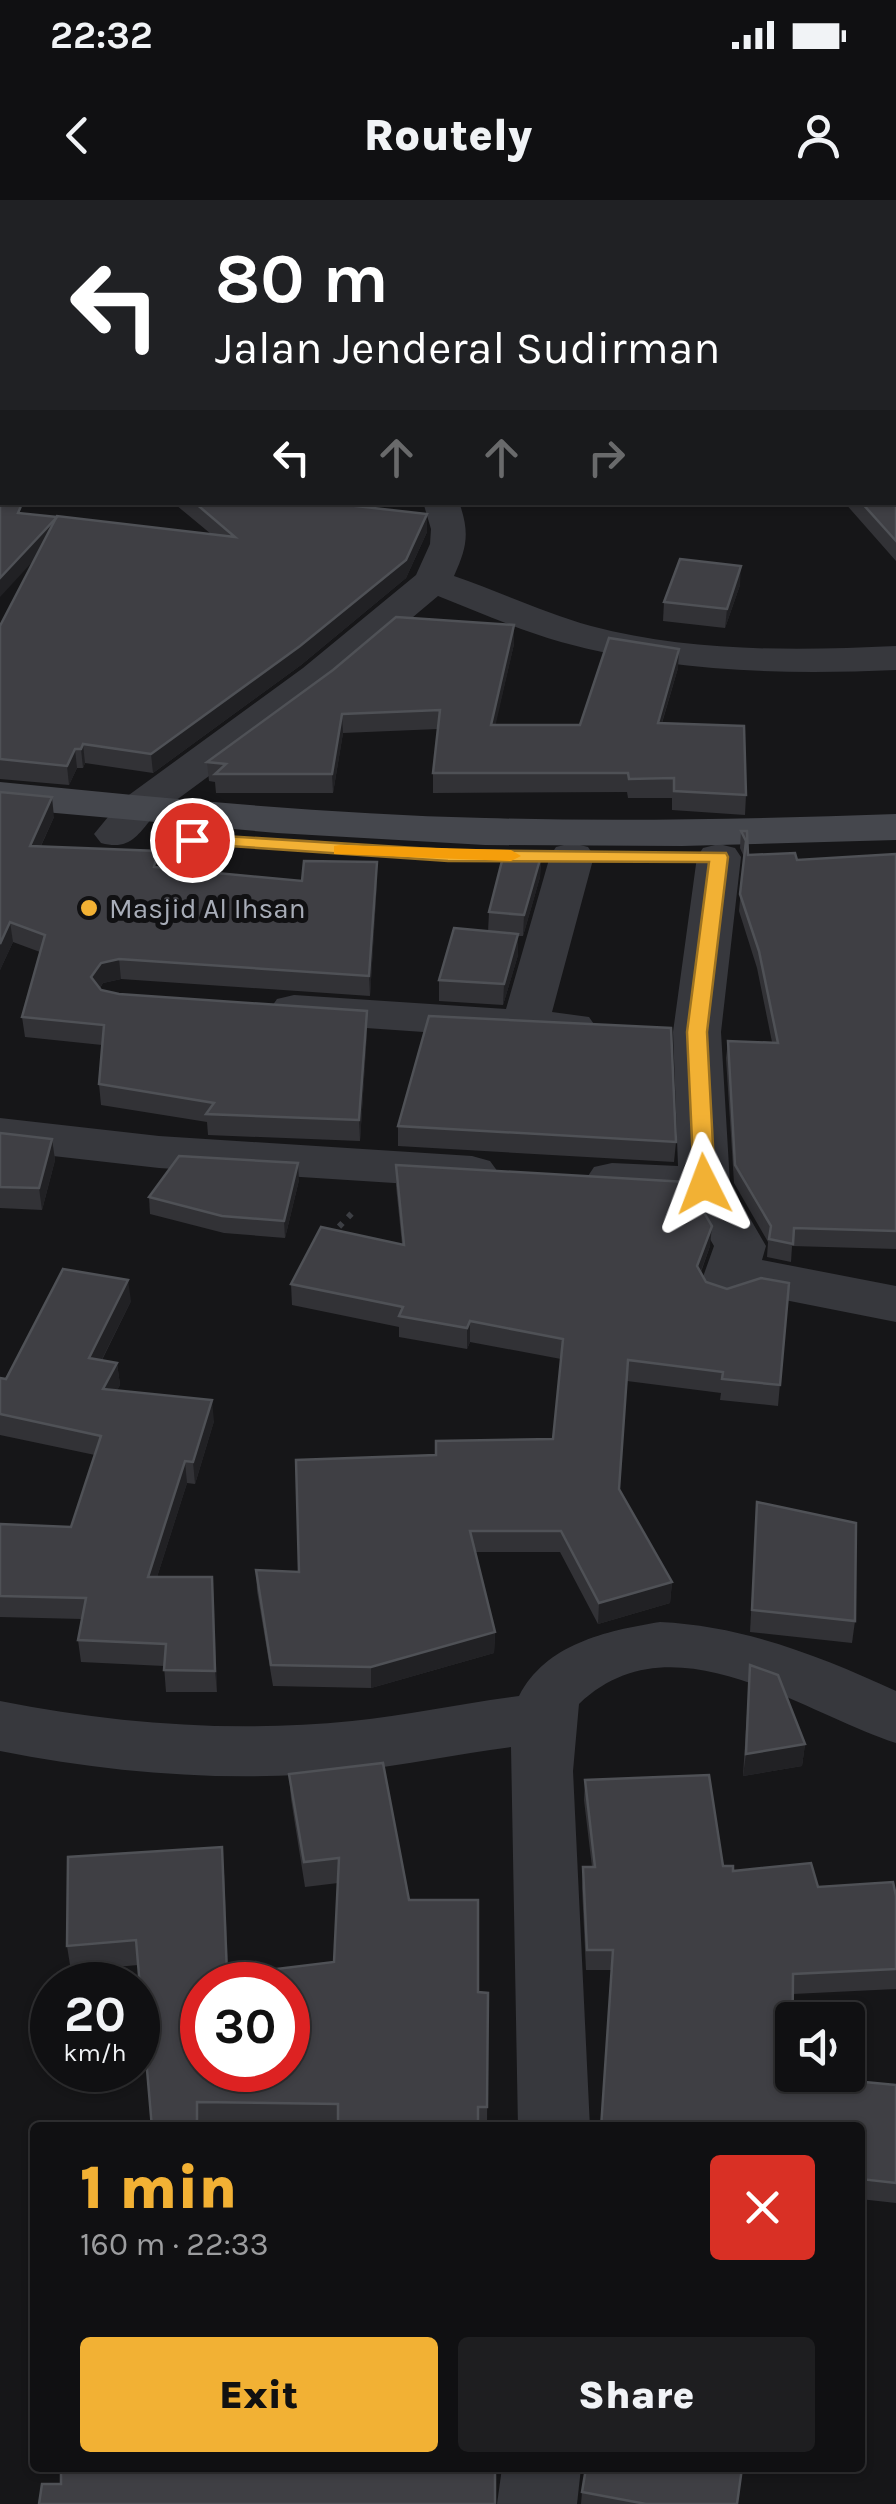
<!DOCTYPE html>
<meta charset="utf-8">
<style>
body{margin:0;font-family:Karla,sans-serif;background:#1e1e20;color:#f1f3f6;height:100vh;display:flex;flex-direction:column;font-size:38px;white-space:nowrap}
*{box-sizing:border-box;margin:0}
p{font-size:32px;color:#9c9d9f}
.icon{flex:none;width:55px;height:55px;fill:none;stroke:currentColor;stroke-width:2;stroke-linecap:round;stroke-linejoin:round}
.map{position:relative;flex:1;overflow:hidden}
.side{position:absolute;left:30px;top:1922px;width:835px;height:350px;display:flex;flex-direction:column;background:#101012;border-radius:10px;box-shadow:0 2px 8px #0004,0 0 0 2px #303032}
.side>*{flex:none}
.banner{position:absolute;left:0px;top:0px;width:898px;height:305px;box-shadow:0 2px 8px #0004,0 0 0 2px #303032;background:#202124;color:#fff;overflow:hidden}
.tools{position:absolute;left:775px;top:1802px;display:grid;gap:20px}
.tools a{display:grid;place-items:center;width:90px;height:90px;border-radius:10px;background:#101012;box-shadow:0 2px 8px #0004,0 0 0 2px #303032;font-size:50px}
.speed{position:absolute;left:30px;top:1762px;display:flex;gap:20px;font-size:50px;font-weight:700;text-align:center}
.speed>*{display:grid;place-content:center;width:130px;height:130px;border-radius:50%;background:#101012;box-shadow:0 2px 8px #0004,0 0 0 2px #303032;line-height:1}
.speed small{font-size:25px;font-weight:400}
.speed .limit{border:15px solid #d22;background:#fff;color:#111}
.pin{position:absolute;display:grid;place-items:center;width:85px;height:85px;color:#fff;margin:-42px;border:5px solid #fff;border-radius:50%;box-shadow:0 2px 10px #0007}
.me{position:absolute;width:110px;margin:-55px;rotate:357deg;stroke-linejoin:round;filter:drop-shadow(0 0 8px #0008)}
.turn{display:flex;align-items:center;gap:35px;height:210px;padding:0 50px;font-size:45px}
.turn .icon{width:130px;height:130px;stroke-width:2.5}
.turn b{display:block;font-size:70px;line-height:85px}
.lanes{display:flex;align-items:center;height:95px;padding:0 50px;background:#0003;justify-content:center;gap:50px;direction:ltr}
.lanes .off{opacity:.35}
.round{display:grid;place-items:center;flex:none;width:105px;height:105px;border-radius:10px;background:#1e1e20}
.summary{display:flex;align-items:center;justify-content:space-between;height:170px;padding:0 50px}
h1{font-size:60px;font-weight:800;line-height:75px;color:#f2b134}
.primary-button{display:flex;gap:20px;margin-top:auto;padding:20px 50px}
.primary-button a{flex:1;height:115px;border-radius:10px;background:#f2b134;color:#111;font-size:40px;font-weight:800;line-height:115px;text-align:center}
.primary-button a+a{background:#1e1e20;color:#f1f3f6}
.status{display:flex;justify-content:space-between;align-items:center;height:70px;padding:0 50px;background:#101012;direction:ltr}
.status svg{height:28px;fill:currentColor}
header{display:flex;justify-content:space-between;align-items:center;height:130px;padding:0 50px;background:#101012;font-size:45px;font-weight:800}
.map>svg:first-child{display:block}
</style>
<div class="status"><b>22:32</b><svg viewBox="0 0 49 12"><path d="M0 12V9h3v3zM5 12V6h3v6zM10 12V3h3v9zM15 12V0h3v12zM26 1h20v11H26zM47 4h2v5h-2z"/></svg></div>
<header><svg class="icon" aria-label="back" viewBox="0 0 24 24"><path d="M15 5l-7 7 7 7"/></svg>Routely<svg class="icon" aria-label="person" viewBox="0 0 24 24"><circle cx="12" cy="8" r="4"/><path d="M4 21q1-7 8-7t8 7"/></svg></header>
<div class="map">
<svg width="896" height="2304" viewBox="0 0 896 2304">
<rect width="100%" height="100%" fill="#161618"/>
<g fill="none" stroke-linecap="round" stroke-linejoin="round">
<g fill="#2c353c" fill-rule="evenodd">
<polygon points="457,0 552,0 553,2 459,2"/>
<rect x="895" y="21" width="1" height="34"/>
</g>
<polyline stroke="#3d3f44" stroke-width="6" stroke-dasharray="5 8" stroke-linecap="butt" points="330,1036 356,1009"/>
<g fill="#37383d" fill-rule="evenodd">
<rect x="895" y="95" width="1" height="20"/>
<path d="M423,302h36c11,31 8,45 -5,74 46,16 90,37 137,50 99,26 204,25 305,20v24c-113,5 -225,2 -335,-28 -42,-12 -82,-30 -123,-46l-107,90 -179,132c-16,20 -24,32 -51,25l-7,-9 28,-34 181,-132 113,-93 14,-31 1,-15z"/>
<polygon points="572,643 588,647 594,656 552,812 589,817 596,827 589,837 572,841 525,839 294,823 277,819 270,809 277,799 294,795 506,809 550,656 556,647"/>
<polygon points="719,644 735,648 741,657 721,832 730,984 766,1046 762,1060 896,1086 896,1122 759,1095 726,1106 707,1101 699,1088 714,1046 687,999 612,995 594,991 586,979 594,967 612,963 678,966 673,832 697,657 703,648"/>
<polygon points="0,918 159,936 472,956 490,961 498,972 490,983 472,988 159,968 0,950"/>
<path d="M660,1422c84,4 160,34 236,69v52c-96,-31 -224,-128 -317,-39l-6,67 17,357h-72l-7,-381c-53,7 -106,18 -159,24 -118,12 -236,3 -352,-20v-50c116,23 234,32 352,20 56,-6 111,-18 167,-25 27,-52 86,-65 141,-74z"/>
<polygon points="502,2268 581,2268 577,2304 497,2304"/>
</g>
<path fill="#45474d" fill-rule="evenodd" d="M0,582c161,16 323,32 485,36 137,4 274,1 411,-4v26l-214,6 -197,-1 -208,-12 -277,-25z"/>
</g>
<g fill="#323236">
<polygon points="2,113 2,214 0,210 0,116"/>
<polygon points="896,266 896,361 844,302 895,302"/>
<polygon points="175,302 320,302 427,314 427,332 406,378 301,465 153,573 85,563 83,568 77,568 69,585 0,579 0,426 34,360 22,313 211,334 176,305"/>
<polygon points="740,385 725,428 663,421 664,402"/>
<polygon points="514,444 495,525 580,525 678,468 662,523 746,595 745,615 672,610 672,598 628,598 627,592 433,593 433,573 438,529 343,533 333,593 216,593 215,582 209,581 207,562"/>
<polygon points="0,592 54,617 41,646 159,667 302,681 377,682 370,796 121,779 103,783 100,788 101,790 119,794 367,832 360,941 208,935 207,922 101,905 99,884 102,845 25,837 22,817 40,752 13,742 0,770"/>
<polygon points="741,631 747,631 748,655 797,660 896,654 896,1049 792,1046 791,1062 767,1057 768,1042 734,983 726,858 728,841 772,842 757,768 739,711 744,657 740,648"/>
<polygon points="541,656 540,677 523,736 518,736 518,755 503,805 439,801 439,780 488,732 489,712"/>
<polygon points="398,926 676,942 674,962 398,946"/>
<polygon points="0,933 52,939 55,960 42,1010 0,1008"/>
<polygon points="396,965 710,1046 701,1072 706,1082 727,1089 789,1083 778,1206 720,1200 721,1193 627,1181 619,1289 672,1382 670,1403 598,1424 560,1352 475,1352 495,1432 494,1453 371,1488 273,1486 257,1391 256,1370 299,1372 436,1255 553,1239 561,1159 470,1142 467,1149 399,1137 399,1127 292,1105 291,1084 402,1044 396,986"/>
<polygon points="299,980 285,1038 224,1033 150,1014 149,997"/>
<polygon points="131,1101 102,1160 117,1163 120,1185 117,1190 214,1221 195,1284 187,1283 157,1377 212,1377 217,1492 166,1492 164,1466 81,1462 78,1440 82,1419 0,1417 0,1324 71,1327 95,1255 0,1235 0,1178 6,1179"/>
<polygon points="757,1302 855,1421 852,1443 750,1432"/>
<polygon points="750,1465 805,1544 802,1566 743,1576"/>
<polygon points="289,1574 409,1700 478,1792 488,1793 487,1928 200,1926 200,1928 138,1765 71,1771 67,1746 224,1672 228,1775 334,1762 338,1683 305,1687 291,1599"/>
<polygon points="585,1580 733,1671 818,1687 896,1696 896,1789 793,1794 792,1875 896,1885 896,2003 860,1999 860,1928 612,1770 586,1770 582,1688 583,1667 592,1667 584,1600"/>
<polygon points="582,2292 737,2304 581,2304"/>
</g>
<g fill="#212124">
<polygon points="427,314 427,332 406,378 301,465 153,573 151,554"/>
<polygon points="57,317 58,334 0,397 0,378"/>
<polygon points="741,366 740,385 725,428 727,409"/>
<polygon points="514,425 514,444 491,545 491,525"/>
<polygon points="679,449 678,468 656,542 658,523"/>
<polygon points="342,514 343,533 333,593 332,574"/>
<polygon points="83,544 85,563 83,568 81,549"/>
<polygon points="75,549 77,568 69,585 67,566"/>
<polygon points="52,597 54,617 32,665 30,646"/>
<polygon points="541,656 540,677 523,736 524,715"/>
<polygon points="377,662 377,682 370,796 369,776"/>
<polygon points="10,722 13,742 0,770 0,744"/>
<polygon points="518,734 518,755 503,805 504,784"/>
<polygon points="119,759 121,779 103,783 93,797 91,777 101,763"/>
<polygon points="367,811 367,832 360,941 359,920"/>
<polygon points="52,939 55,960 42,1010 39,988"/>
<polygon points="298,963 299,980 285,1038 284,1021"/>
<polygon points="712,1026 710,1046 695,1087 697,1066"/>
<polygon points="128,1080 131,1101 92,1179 89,1158"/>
<polygon points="470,1121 470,1142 467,1149 467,1128"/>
<polygon points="117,1163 120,1185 106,1211 103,1189"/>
<polygon points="212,1200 214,1221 195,1284 193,1262"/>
<polygon points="185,1261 187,1283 150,1399 148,1377"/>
<polygon points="212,1377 214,1399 217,1492 215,1471"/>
<polygon points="672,1382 670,1403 598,1424 599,1403"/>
<polygon points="495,1432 494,1453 371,1488 371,1467"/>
<polygon points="805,1544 802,1566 743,1576 746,1554"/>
<polygon points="222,1647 224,1672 229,1785 227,1775"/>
</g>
<g fill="#3f3f44" stroke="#4f5156" stroke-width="2.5" fill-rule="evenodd">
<polygon points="2,113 2,199 0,195 0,116"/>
<polygon points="895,266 896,266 896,341 861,302 895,302"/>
<polygon points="194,302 320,302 427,314 406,360 300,446 151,554 83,544 81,549 75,549 67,566 0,559 0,426 57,316 235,337"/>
<polygon points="0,305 21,306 18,313 57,317 0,378"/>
<polygon points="680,359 741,366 727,409 664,402"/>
<polygon points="396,417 514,425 491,525 580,525 609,438 679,449 658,523 744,526 746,595 674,591 674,578 629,579 628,573 433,573 440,510 342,514 332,574 215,574 226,564 207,562 333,470"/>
<polygon points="0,592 52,597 30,646 158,651 154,667 302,681 304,661 377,662 369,776 119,759 101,763 91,777 101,790 119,794 367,811 359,920 206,914 214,903 99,884 104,825 22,817 45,735 10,722 0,744"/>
<polygon points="741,631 747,631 748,655 795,653 797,660 896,654 896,1031 794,1028 793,1044 769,1039 771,1026 735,965 728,841 778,843 759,751 740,694 746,641"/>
<polygon points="504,653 541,656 524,715 489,712"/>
<polygon points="454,728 518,734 504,784 439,780"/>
<polygon points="429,816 671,828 676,942 398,926"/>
<polygon points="0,933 52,939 39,988 0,987"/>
<polygon points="179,956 298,963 284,1021 222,1016 149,997"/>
<polygon points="396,965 686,982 712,1026 697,1066 706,1082 727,1089 761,1078 789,1083 780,1185 722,1179 723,1172 628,1160 619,1289 672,1382 599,1403 561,1331 470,1331 495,1432 371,1467 271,1465 256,1370 299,1372 296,1260 436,1255 436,1241 553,1239 563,1139 470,1121 467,1128 399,1116 403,1107 291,1084 321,1027 404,1045"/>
<polygon points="63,1069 128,1080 89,1158 117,1163 103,1189 212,1200 193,1262 185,1261 148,1377 212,1377 215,1471 164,1470 166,1444 78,1440 86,1398 0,1396 0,1324 71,1327 101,1236 0,1214 0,1178 6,1179"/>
<polygon points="757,1302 856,1323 855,1421 752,1410"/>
<polygon points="750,1465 778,1475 805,1544 746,1554"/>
<path d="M383,1563l26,137h69v92l10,1 -1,114h-9v21h-140v-24l-141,-2v26h-45l-16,-188 -69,6 1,-89 154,-10 5,128 107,-13 5,-104 -35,4 -15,-88zM202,1785h86v85h-86z"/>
<polygon points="709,1575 723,1666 733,1666 733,1671 811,1663 818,1687 893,1682 896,1696 896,1769 793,1774 792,1875 896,1885 896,1983 860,1979 860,1928 601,1928 613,1750 587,1750 583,1667 595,1667 585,1580"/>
<polygon points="61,2268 495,2268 495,2304 39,2304 42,2284 61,2284"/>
<polygon points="586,2268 742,2268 737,2304 646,2304 582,2292"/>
</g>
<polygon fill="#f2b134" stroke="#9d7322" stroke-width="2.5" points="192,634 448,650 726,653 728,657 707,832 715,984 712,989 697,989 694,984 687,832 709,662 448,661 185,643 182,640"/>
<polygon fill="#f59e0b" points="340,645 511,650 521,656 511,661 334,654 334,646"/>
<circle fill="#f2b134" stroke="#111113" stroke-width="4" cx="89" cy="708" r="10"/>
<g text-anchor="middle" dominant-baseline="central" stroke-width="10" stroke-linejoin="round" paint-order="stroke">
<g font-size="28" fill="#a8adb8" stroke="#111113" text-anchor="start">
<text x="109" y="708">Masjid Al Ihsan</text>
</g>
</g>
</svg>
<div class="tools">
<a><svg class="icon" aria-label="sound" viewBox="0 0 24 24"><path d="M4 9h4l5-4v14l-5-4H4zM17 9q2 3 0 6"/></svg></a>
</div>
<div class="speed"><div>20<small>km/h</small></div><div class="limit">30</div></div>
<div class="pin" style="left:192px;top:640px;background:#d93025"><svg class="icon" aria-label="arrive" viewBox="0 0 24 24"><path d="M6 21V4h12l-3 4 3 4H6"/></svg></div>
<svg class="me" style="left:704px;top:984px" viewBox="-20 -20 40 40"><path d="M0-17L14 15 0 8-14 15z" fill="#f2b134" stroke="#fff" stroke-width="4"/></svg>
<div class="banner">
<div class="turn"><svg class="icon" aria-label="left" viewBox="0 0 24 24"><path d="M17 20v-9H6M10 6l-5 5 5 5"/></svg><div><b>80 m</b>Jalan Jenderal Sudirman</div></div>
<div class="lanes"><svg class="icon" aria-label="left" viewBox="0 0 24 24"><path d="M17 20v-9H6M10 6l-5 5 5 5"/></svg><svg class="icon off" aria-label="ahead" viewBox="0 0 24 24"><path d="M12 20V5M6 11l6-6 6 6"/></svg><svg class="icon off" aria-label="ahead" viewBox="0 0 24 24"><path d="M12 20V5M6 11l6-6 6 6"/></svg><svg class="icon off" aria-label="right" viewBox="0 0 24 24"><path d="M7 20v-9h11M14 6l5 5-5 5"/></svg></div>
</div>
<section class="side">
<div class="summary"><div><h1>1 min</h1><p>160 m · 22:33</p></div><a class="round" style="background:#d93025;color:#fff"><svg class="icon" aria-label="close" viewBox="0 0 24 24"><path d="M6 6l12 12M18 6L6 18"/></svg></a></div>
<div class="primary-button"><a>Exit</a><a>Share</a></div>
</section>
</div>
